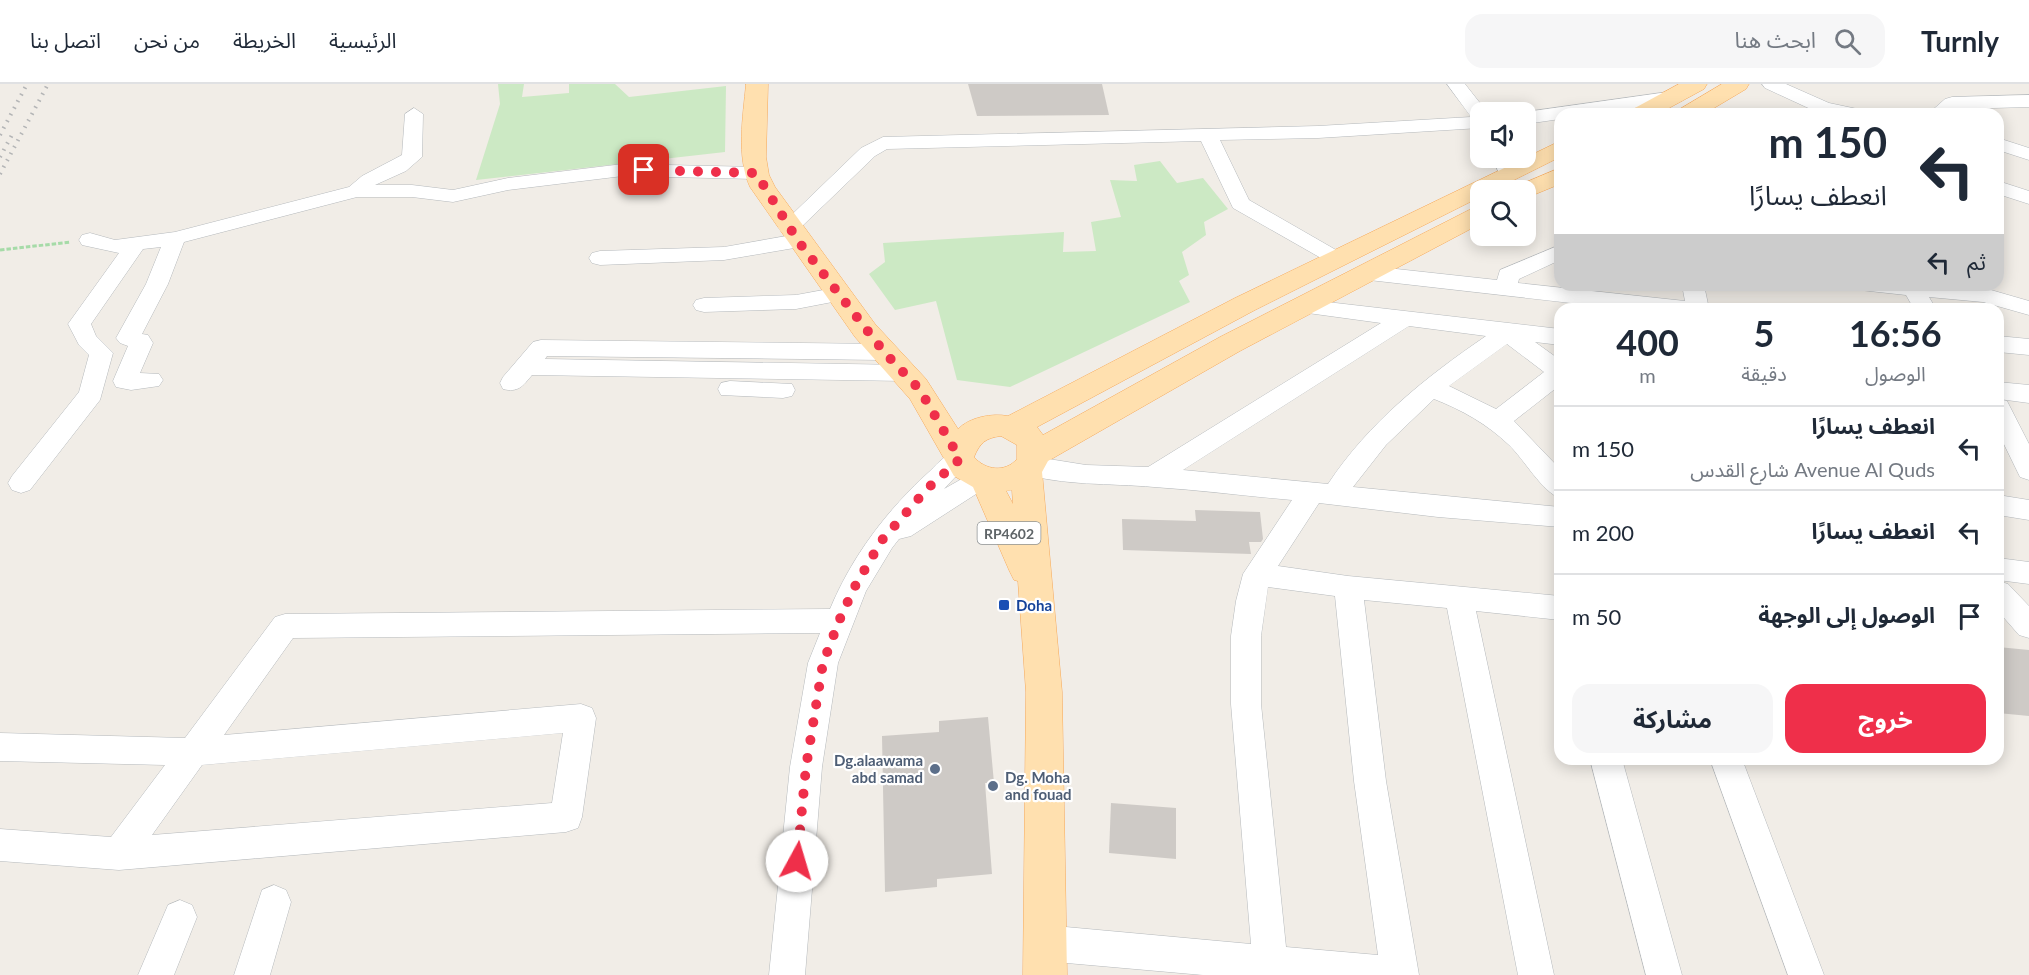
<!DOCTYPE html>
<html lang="ar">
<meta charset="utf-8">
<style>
body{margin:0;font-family:Lato,"Noto Sans Arabic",sans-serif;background:#f6f6f7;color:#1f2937;direction:rtl;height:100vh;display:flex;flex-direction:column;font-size:22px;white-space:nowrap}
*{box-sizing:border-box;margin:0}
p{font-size:20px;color:#747a83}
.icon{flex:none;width:33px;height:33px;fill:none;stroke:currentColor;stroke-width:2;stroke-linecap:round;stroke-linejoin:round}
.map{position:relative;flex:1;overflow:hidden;direction:ltr}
.drawer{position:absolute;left:1554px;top:219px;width:450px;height:462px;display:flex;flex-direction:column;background:#fff;border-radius:18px;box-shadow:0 3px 15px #0003;direction:rtl}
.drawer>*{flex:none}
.hud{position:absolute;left:1554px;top:24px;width:450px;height:183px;border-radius:18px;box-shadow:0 3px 15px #0003;direction:rtl;background:#fff;color:#1f2937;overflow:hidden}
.controls{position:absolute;left:1470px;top:18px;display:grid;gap:12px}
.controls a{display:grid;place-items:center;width:66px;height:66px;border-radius:12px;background:#fff;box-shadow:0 3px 15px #0003;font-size:30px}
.pin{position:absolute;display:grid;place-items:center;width:51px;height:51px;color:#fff;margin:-26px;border-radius:12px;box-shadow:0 3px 9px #0006}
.me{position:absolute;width:66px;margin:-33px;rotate:6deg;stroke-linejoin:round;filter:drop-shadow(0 0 4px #0008)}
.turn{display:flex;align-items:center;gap:21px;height:126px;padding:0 18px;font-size:27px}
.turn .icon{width:78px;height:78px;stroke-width:2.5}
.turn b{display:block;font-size:42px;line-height:51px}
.then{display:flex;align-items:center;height:57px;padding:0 18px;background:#0003;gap:12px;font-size:22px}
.eta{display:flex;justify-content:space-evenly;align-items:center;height:102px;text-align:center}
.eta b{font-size:36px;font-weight:700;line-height:42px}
.action{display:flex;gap:12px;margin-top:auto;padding:12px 18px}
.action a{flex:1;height:69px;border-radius:18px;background:#ef2f4a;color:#fff;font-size:24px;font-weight:700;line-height:69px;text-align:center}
.action a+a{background:#f6f6f7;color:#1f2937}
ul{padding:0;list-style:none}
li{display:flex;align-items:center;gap:18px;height:84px;padding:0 18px;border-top:2px solid #e0e1e3}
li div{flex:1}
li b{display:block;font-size:22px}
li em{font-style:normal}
header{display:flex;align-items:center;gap:36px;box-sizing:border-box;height:84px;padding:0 30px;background:#fff;border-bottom:2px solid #e0e1e3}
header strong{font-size:28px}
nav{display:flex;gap:33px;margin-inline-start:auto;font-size:21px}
.search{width:420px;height:54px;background:#f6f6f7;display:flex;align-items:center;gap:15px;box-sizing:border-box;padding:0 21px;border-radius:18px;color:#747a83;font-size:22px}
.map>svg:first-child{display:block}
</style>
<header>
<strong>Turnly</strong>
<div class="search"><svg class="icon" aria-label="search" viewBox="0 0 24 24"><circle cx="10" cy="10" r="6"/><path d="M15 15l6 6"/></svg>ابحث هنا</div>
<nav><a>الرئيسية</a><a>الخريطة</a><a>من نحن</a><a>اتصل بنا</a></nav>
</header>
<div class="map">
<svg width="2029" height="891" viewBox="0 0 2029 891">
<rect width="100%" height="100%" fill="#f1ede7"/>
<g fill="#cce9c4">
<polygon points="498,0 524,0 522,13 569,9 569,0 615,0 629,13 726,2 725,68 476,96 500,20"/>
<polygon points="1160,77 1177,99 1203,94 1228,125 1204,138 1206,151 1182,168 1189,191 1179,197 1190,218 1010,303 957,296 936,217 895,226 869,190 885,178 883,159 1064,148 1063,168 1096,167 1091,138 1121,133 1110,96 1137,97 1134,81"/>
</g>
<g fill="#cecac6">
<polygon points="968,0 1102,0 1109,31 977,32"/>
<polygon points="1195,426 1260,428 1263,455 1261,458 1249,458 1251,470 1123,466 1122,435 1196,437"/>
<polygon points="1998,563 2029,566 2029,632 1998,629"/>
<polygon points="988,633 994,699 985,699 992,790 937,795 937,803 885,808 882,652 939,648 939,637"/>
<polygon points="1111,719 1176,724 1176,775 1109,769"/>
</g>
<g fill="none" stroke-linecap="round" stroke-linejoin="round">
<defs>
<g id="minor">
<polygon points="1447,0 1465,0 1487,28 1480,28 1480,44 1318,54 1220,56 1249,116 1343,170 1346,175 1343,180 1335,182 1233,124 1201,57 887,65 875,72 796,148 782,148 778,144 861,64 883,53 1318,42 1471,33"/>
<polygon points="1762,0 1786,0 1829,19 1862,26 1864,30 1817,28 1765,4"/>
<polygon points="1675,7 1684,13 1682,17 1594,30 1560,30 1560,35 1526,40 1526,28"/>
<polygon points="2029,11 2029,23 1956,25 1949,30 1928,30 1945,15 1952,13"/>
<polygon points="414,24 423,30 422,73 406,87 375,101 412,101 453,106 508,94 623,80 756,83 763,85 766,89 763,93 756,95 623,92 508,106 453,118 412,113 357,113 184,158 168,200 142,250 148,251 153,259 140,289 159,290 163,296 159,302 131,306 116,303 113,297 128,262 120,259 116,254 146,200 161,163 143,165 91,240 96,252 113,269 100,316 30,406 21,409 12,406 8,399 12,392 79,308 89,271 79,261 68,240 119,169 82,161 79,156 82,151 90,149 115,156 175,148 349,103 362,92 402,71 405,30"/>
<polygon points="1998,54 2029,64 2029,76 1998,66"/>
<polygon points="1492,74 1511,74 1518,89 1515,93 1501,93"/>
<polygon points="1998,97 2029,107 2029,120 1998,110"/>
<polygon points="798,150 806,152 809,157 806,162 724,176 600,181 592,179 589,174 592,169 600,167 724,163"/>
<polygon points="1560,161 1560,176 1519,195 1518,199 1685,217 1682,201 1704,201 1709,225 1624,225 1369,196 1361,194 1358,189 1361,184 1369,182 1497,196 1500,186"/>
<polygon points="1857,201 1956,201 1984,204 2029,217 2029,231 1983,218 1929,213 1936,225 1914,225 1906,211 1860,206"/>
<polygon points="840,203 848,205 851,210 848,215 796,225 704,228 696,226 693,221 696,216 704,214 796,211"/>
<path d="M1301,215l259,30v16l-25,-3 25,18v25l-46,36 46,48v29c-18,-6 -36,-39 -51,-53 -22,-21 -47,-35 -75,-46l-48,46 -33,42 207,20v20l-122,-10 -119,-14 -41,63 70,10 212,20v24l-84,-9 78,364h-36l-71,-367 -83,-8 22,181 33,194h-216l-159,-14 -12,-6 -6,-12 6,-12 12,-6 207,19 -20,-240v-68l5,-35 7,-27 49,-74c-46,-4 -92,-10 -138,-13 -45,-4 -90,-1 -133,-14l-4,-7 4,-7 9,-3 56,9 62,2 233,-144 -88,-12 -3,-5 3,-5zM1409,242l77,10c-60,41 -117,86 -158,148l-145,-14zM1507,260l37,28 -48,37 -47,-23zM1268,503l67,9 19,185 24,174 -92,-8 -25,-243v-68z"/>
<polygon points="1998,252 2029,255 2029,271 1998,268"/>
<path d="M541,256l342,4 8,2 4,6 -4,6 -8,2 -336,-4 -2,3 360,6 8,2 4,6 -4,6 -8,2 -373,-6c-9,11 -14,18 -29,14l-3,-6 3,-6 30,-35z"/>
<polygon points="730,297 792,300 795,306 792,312 783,314 721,311 718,305 721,299"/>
<polygon points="1998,298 2029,301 2029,319 1999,315 2007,317 2029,360 2029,396 2020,393 1998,348"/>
<path d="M959,366l9,2 4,7 -28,30 37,-21 9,3 4,7 -4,7 -79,51 -12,3 -7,9 -26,43 -28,72 -16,104 -17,208h-36l21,-208 18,-104 12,-30 -527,5 -69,97 357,-31 11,4 4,10 -14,99 -4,11 -12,4 -447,38 -119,-9v-32l111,8 54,-72 -165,-4v-28l185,5 90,-121 10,-3 545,-5c22,-53 57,-99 100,-138 9,-9 17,-18 29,-21zM563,649l-11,70 -400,32 50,-70z"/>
<polygon points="1998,411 2029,416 2029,436 1998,431"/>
<polygon points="1998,474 2029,478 2029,500 1998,496"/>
<polygon points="1998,497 2008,500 2029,522 2029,554 2019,551 1998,527"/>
<polygon points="1590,675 1622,675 1682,891 1646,891"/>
<polygon points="1710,675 1742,675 1824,891 1788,891"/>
<polygon points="274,801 286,806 291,818 270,891 234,891 262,806"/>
<polygon points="180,816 192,821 197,833 174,891 138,891 168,821"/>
</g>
<g id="major">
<path d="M746,0h22l-2,73 3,18 6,12 100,137 51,55 32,50c12,-12 34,-16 50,-13l227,-118 325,-157v16l-66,33h-14v7l-225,113 -218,117 6,8 177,-98 251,-128 9,-2v17l-240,127 -192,110 -6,11 20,220 5,283h-44l3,-283 -8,-111 -4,-1 -5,-10 -36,-83 -19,-11 -44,-77 -55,-62 -105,-150c-14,-31 -7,-70 -4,-103zM1001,352l16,9v14c-12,14 -32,11 -43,-2 6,-14 11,-19 27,-21zM1012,406l1,14 -7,-13z"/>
<polygon points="1679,0 1707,0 1704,5 1658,30 1630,30 1633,25"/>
<polygon points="1722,0 1749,0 1746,5 1704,30 1677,30 1680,25"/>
<polygon points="1560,84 1560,100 1526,114 1526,106 1514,106 1517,102"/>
</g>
</defs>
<use href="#minor" stroke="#b5b9bc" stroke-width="1"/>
<use href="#major" stroke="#f6a95b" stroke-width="1"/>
<polyline stroke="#a6dba8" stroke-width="3" stroke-dasharray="4.5 2" stroke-linecap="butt" points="0,166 71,158"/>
<use href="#minor" fill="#fff" fill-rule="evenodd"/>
<use href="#major" fill="#ffe0af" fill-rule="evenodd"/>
<g stroke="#b4b5b6" stroke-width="4" stroke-dasharray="1.5 6" stroke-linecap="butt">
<polyline points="0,51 27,0"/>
<polyline points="0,73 13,49"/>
<polyline points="0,90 48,0"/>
</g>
</g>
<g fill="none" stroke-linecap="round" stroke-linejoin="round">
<polyline stroke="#ef2f4a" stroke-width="10" stroke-dasharray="0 18" points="644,86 756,89 798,157 884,268 920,306 960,375 927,405 882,456 854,504 839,537 823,579 806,683 797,777"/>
</g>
<rect fill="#1a4fb4" stroke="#fff" stroke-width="2" x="998" y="515" width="12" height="12" rx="3"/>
<g fill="#5c6f8a" stroke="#fff" stroke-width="2">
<circle cx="935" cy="685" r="6"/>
<circle cx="993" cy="702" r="6"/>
</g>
<g text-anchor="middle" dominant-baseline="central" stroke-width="4.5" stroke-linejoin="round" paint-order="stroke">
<rect fill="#fff" stroke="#8f9395" stroke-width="1.5" x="977.5" y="438" width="63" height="22" rx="4.5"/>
<g font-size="14" font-weight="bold" fill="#5f6568">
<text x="1009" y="449">RP4602</text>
</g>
<g font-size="15" font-weight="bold" fill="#164399" stroke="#fff" text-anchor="start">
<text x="1016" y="521">Doha</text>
</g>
<g font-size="15" font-weight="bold" fill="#4e5e75" stroke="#fff" text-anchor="end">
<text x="923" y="676">Dg.alaawama<tspan x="923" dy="17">abd samad</tspan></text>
<text x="1005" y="693" text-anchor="start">Dg. Moha<tspan x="1005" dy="17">and fouad</tspan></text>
</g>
</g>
</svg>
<div class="controls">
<a><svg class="icon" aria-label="sound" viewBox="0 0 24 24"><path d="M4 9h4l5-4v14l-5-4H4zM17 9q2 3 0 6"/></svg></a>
<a><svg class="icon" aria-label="search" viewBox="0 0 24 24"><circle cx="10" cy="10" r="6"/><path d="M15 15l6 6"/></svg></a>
</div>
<div class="pin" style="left:644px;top:86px;background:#d93025"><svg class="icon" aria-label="arrive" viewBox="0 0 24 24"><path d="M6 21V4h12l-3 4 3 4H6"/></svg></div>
<svg class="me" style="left:797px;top:777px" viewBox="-20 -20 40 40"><circle r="19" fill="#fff"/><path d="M0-13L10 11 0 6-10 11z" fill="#ef2f4a"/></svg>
<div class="hud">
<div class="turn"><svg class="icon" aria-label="left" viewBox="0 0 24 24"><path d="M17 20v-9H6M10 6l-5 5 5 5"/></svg><div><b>150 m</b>انعطف يسارًا</div></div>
<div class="then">ثم<svg class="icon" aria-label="left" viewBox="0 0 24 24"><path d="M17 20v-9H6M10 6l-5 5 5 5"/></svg></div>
</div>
<section class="drawer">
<div class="eta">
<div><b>16:56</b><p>الوصول</p></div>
<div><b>5</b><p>دقيقة</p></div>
<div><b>400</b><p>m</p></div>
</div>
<ul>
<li><svg class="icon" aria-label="left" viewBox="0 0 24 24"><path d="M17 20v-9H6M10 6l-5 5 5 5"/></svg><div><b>انعطف يسارًا</b><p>Avenue Al Quds شارع القدس</p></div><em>150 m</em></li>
<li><svg class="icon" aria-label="left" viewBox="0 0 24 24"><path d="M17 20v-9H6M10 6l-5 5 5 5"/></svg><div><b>انعطف يسارًا</b></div><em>200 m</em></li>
<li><svg class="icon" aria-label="arrive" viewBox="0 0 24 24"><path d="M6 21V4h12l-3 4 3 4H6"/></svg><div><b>الوصول إلى الوجهة</b></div><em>50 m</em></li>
</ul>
<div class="action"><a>خروج</a><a>مشاركة</a></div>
</section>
</div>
